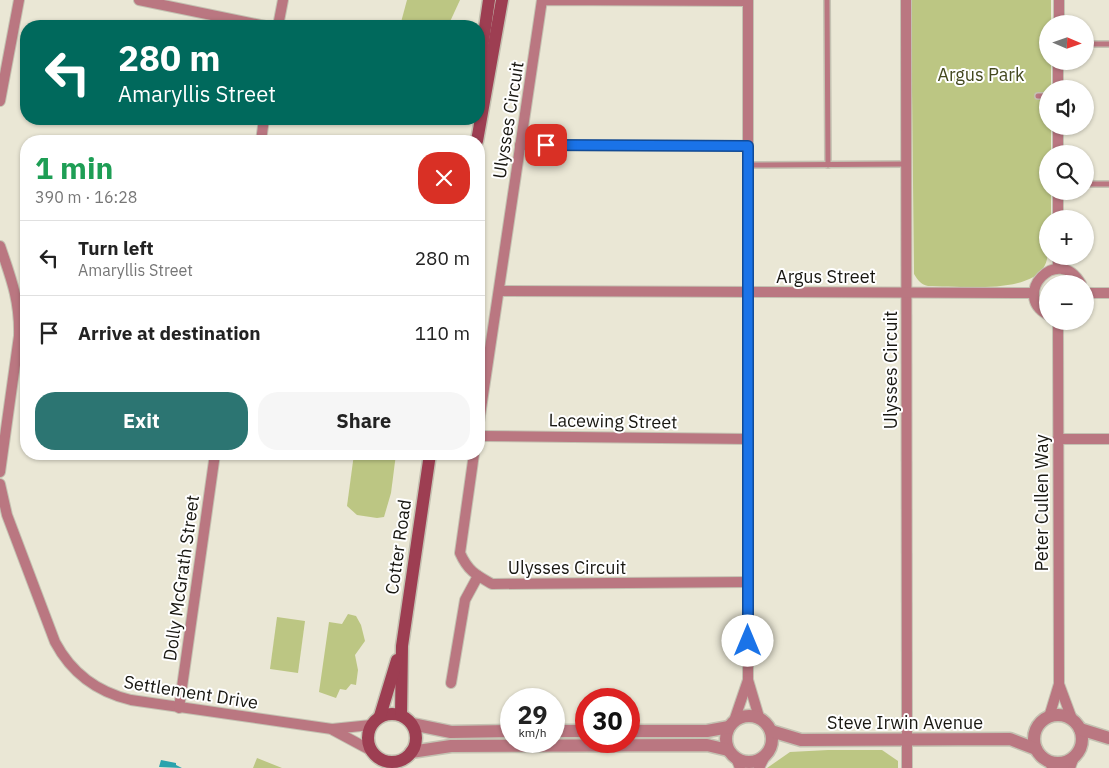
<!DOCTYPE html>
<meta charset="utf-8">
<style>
body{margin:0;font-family:"IBM Plex Sans",sans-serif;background:#f6f6f6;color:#222;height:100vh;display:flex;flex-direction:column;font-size:19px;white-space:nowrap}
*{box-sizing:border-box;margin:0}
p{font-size:16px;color:#767676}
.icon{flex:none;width:28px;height:28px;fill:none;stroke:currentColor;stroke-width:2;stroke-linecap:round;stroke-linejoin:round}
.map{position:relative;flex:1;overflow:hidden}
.panel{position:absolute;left:20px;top:135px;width:465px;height:325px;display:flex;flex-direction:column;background:#fff;border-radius:20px;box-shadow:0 1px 4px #0004}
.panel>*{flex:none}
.guide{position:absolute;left:20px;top:20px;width:465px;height:105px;border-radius:20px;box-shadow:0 1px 4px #0004;background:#00695c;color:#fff;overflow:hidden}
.needle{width:32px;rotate:92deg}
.controls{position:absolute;left:1039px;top:15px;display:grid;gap:10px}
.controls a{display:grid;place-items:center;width:55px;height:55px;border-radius:50%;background:#fff;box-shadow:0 1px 4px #0004;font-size:25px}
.speed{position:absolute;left:500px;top:688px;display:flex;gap:10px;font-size:25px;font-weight:700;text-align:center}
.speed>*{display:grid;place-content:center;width:65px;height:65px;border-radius:50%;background:#fff;box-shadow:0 1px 4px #0004;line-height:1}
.speed small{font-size:12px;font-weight:400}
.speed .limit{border:8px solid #d22;background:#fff;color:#111}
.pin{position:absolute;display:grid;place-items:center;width:42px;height:42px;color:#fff;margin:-21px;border-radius:10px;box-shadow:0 2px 8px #0006}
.me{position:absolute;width:55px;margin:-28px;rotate:0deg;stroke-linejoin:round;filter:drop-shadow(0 0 4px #0008)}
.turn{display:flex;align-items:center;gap:18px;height:105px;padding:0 15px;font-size:22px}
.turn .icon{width:65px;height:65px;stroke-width:2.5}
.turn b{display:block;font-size:35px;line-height:42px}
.round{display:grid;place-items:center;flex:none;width:52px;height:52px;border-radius:20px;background:#f6f6f6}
.overview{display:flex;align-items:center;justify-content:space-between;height:85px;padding:0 15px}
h1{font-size:30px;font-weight:800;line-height:38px;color:#1e9e55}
.button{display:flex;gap:10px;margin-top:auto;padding:10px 15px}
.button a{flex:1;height:58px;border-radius:20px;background:#2c7572;color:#fff;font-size:20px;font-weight:800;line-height:58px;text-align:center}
.button a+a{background:#f6f6f6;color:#222}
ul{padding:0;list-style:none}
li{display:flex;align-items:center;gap:15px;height:75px;padding:0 15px;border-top:1px solid #e0e0e0}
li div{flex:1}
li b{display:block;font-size:19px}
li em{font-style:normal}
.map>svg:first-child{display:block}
</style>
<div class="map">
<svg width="1109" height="768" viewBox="0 0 1109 768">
<rect width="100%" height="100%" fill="#eae7d5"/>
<g fill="#bcc683">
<polygon points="407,0 460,0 448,26 400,26"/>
<path d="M911,0h140v24h-3v37h3v28h-3v37h3v28h-3v37h3v28h-3c-1,14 3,33 -3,46 -14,30 -89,21 -117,21 -8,-2 -10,-6 -14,-12z"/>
<polygon points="354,454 396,454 391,493 384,517 377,518 357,515 347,506"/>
<polygon points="348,614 356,616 361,625 365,641 355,655 358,670 356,685 351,684 346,690 340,689 336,698 319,692 329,622 342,624"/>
<polygon points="277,617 305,621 298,673 270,669"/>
<polygon points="828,750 882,750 898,761 898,768 767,768 790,752"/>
<polygon points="257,758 282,768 253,768"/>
</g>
<polygon fill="#2aa3ad" points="161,760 176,763 176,765 182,768 159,767"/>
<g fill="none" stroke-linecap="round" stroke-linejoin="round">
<defs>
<g id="service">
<polyline points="827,0 828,165"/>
<polyline points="1085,44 1109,44"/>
<polyline points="1038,96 1048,96"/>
<polyline points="748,165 906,164"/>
<polyline points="1085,184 1109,184"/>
</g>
<g id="minor">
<polyline points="139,0 265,26"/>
<polyline points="748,0 748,680 759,717"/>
<polyline points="906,0 907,768"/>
<polyline points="1059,24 1059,0"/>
<polyline points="278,26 283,0"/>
<polyline points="1058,89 1058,61"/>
<polyline points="0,101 19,0"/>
<polyline points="261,141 264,119"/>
<polyline points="520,145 748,146"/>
<polyline points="1058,154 1058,126"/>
<polyline points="1058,219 1058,191"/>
<path d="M0,246c11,32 20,55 19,90l-19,136"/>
<polyline points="1058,256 1058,268"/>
<polyline points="499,291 1034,293"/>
<polyline points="1085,293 1109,293"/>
<path d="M1048,315c-38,-20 10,-72 33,-31"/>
<polyline points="479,422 542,0 748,1"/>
<polyline points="479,436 748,439"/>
<polyline points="1058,439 1109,439"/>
<path d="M474,454l-14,99c8,18 16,22 32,31l256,-2"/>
<path d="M0,484l7,31 48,127c17,32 42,50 76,58l201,29 39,-4"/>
<polyline points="451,683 465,600 478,576"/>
<polyline points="1059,684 1072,719"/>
<polyline points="179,708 215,454"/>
<polyline points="1049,717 1059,684 1058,321"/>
<polyline points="734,721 748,680"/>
<polyline points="333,730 372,751"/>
<polyline points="736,758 740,768"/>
<polyline points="1050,762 1052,768"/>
<polyline points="759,768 765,756"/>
<polyline points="1070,768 1074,757"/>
</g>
<g id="tertiary">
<circle cx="1058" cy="739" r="24"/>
<circle cx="749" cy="739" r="23"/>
<polyline points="412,724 451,732 511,731"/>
<polyline points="1080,729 1109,738"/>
<polyline points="554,731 586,731"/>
<polyline points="629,731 707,731 729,727"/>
<polyline points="771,731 801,740 1010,739 1036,749"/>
<polyline points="411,752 451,746 707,745 728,750"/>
</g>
<g id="secondary">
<polyline points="479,69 489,0"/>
<polyline points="477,141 502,0"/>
<circle cx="392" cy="738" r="24"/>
<polyline points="401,715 402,646 430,454"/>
<polyline points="380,716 397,660"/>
</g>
</defs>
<use href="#service" stroke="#c4c2b2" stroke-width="8"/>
<use href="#minor" stroke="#c4c2b2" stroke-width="12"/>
<use href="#tertiary" stroke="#c4c2b2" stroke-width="15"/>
<use href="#secondary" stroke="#c4c2b2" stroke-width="15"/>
<use href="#service" stroke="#ba7781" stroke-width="5"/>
<use href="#minor" stroke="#ba7781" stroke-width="10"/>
<use href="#tertiary" stroke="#ba7781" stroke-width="12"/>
<use href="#secondary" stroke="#9d3e52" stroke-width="12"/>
</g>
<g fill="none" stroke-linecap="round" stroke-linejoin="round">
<defs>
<polyline id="route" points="546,145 748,146 748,641"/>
</defs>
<use href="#route" stroke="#114b97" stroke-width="12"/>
<use href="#route" stroke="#1a73e8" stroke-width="9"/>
</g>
<g text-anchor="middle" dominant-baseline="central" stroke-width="4" stroke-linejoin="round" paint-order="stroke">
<g font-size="18" fill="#44491f" stroke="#fff">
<text x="981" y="74">Argus Park</text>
</g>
<g font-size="18" fill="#181711" stroke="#fff">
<text transform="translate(508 120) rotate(-81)">Ulysses Circuit</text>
<text x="826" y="276">Argus Street</text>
<text transform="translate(890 370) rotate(-90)">Ulysses Circuit</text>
<text transform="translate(613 421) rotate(1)">Lacewing Street</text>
<text transform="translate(1041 503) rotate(-90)">Peter Cullen Way</text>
<text transform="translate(398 547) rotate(-82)">Cotter Road</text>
<text x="567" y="567">Ulysses Circuit</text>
<text transform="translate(181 578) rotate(-82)">Dolly McGrath Street</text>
<text transform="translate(191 692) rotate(9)">Settlement Drive</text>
<text x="905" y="722">Steve Irwin Avenue</text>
</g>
</g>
</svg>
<div class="controls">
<a><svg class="needle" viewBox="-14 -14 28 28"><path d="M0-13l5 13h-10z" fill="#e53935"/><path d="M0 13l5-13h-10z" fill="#767676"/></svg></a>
<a><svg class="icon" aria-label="sound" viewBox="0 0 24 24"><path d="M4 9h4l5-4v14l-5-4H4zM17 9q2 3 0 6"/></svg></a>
<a><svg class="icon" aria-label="search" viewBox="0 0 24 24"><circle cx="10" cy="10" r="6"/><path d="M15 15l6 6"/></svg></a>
<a>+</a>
<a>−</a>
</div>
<div class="speed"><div>29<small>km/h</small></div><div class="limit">30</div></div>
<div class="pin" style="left:546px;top:145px;background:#d93025"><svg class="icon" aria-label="arrive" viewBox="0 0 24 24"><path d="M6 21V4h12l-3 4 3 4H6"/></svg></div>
<svg class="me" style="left:748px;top:641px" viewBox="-20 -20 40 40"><circle r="19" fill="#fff"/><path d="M0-13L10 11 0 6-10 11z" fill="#1a73e8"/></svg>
<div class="guide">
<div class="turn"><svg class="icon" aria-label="left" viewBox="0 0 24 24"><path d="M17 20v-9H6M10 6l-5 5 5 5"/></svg><div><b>280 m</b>Amaryllis Street</div></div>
</div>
<section class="panel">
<div class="overview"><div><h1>1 min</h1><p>390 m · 16:28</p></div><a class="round" style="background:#d93025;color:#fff"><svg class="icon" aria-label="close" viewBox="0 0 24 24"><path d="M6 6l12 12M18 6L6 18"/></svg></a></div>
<ul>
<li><svg class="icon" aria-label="left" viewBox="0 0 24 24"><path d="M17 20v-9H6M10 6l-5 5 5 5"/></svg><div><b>Turn left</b><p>Amaryllis Street</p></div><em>280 m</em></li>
<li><svg class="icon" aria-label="arrive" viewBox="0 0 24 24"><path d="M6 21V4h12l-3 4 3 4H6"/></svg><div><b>Arrive at destination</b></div><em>110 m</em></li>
</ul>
<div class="button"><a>Exit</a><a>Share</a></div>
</section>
</div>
